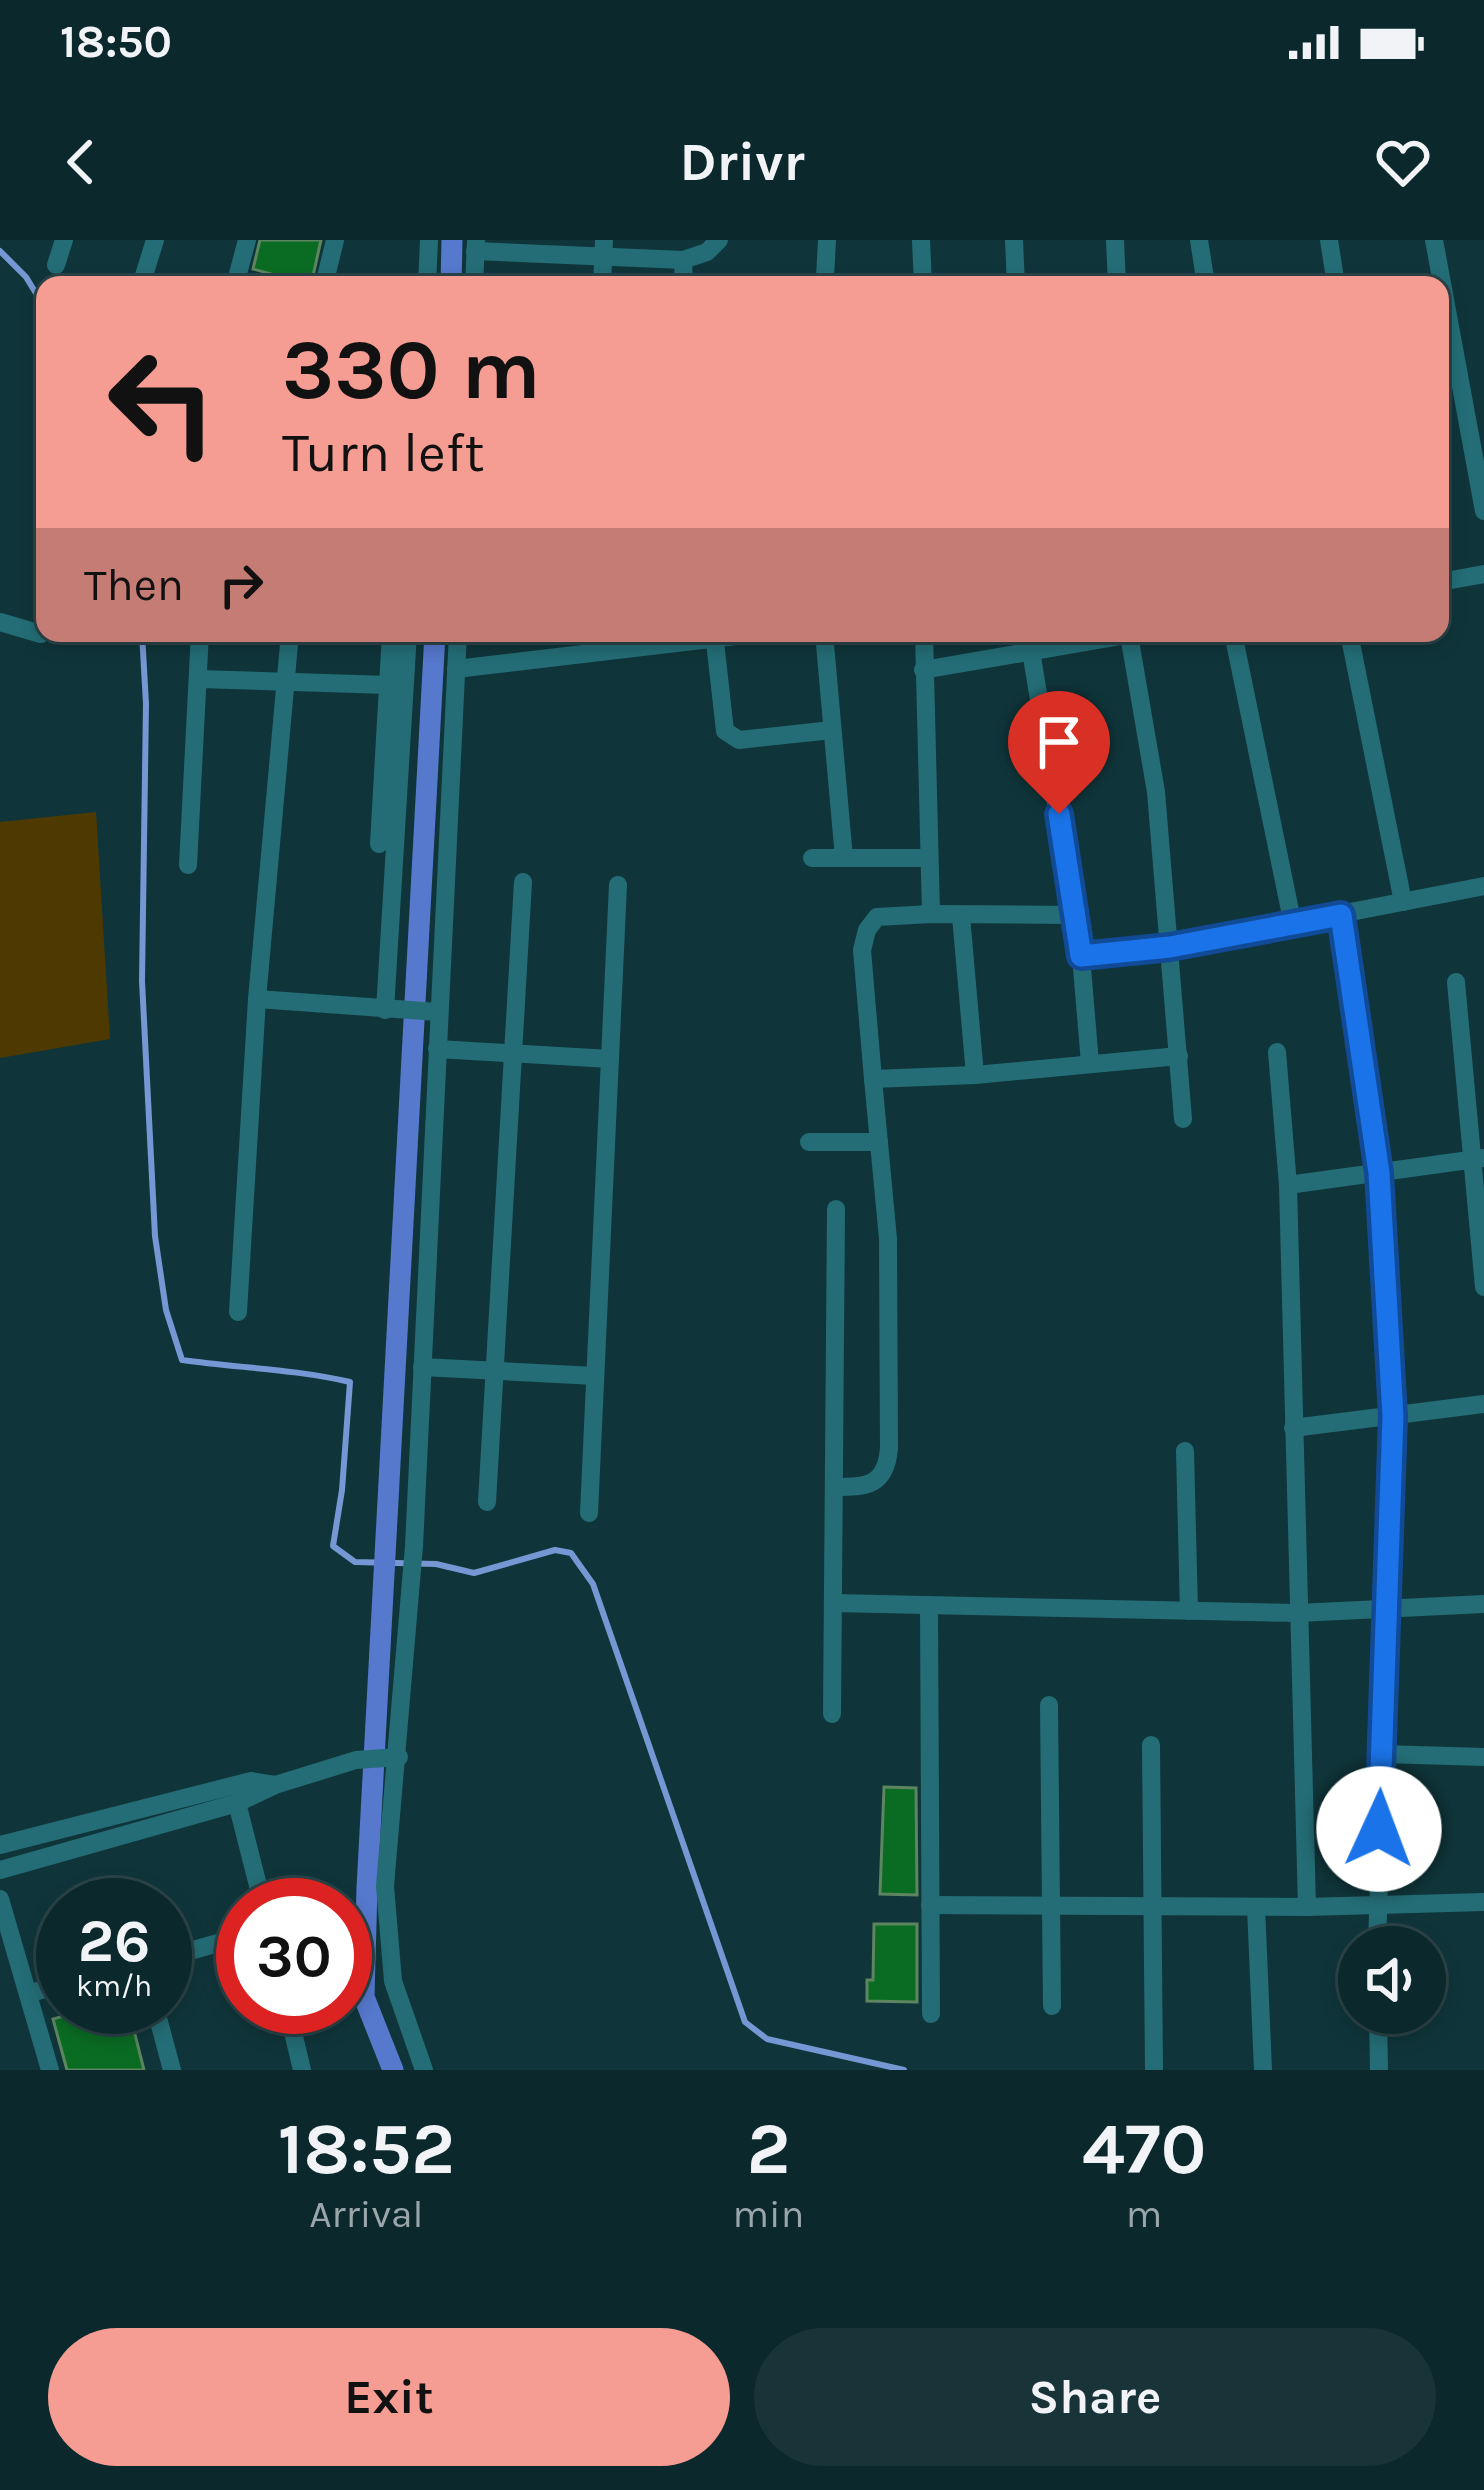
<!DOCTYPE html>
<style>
body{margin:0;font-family:Karla,sans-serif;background:#193438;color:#f1f3f6;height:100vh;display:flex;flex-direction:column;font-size:45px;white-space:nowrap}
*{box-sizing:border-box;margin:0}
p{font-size:39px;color:#9aa6a9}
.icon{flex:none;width:66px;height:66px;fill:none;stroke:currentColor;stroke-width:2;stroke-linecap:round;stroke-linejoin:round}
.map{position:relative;height:1830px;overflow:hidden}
.details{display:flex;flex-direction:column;background:#0b282c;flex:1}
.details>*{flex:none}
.top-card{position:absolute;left:36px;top:36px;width:1413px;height:366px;border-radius:24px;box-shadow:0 6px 18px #0003,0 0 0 3px #2b4448;background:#f59c93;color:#111;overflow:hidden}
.controls{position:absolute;left:1338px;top:1686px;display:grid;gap:24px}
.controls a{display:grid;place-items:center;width:108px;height:108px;border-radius:50%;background:#0b282c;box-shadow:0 6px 18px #0003,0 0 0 3px #2b4448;font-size:60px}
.speed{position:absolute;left:36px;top:1638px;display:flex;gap:24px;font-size:60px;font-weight:700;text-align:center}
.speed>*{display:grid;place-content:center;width:156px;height:156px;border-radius:50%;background:#0b282c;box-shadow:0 6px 18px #0003,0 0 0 3px #2b4448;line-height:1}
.speed small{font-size:30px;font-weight:400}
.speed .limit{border:18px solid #d22;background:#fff;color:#111}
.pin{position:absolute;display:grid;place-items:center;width:102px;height:102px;color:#fff;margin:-123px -51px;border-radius:50% 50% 50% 0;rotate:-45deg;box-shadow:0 0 12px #0007}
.pin .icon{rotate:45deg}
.me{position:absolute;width:132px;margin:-66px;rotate:2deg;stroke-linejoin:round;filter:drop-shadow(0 0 9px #0008)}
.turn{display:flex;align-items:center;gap:42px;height:252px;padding:0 48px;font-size:54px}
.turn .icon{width:156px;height:156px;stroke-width:2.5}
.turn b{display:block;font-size:84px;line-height:102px}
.then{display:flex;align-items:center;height:114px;padding:0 48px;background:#0003;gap:24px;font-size:45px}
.eta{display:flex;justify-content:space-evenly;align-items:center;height:204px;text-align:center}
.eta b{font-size:72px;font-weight:700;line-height:84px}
.action{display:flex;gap:24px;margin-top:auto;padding:24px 48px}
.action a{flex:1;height:138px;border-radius:72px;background:#f59c93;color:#111;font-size:48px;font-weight:700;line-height:138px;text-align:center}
.action a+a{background:#193438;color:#f1f3f6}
.status{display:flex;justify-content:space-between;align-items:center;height:84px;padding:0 60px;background:#0b282c;direction:ltr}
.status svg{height:33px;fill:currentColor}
header{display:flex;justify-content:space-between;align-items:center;height:156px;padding:0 48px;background:#0b282c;font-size:54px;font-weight:700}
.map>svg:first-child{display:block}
</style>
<div class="status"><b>18:50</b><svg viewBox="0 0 49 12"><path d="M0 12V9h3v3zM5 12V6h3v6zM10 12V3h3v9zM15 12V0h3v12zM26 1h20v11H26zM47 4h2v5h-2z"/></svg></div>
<header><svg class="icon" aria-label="back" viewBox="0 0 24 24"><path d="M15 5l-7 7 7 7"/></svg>Drivr<svg class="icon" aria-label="heart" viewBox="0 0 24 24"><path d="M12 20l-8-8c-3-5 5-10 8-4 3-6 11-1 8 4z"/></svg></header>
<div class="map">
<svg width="1484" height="1830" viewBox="0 0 1484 1830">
<rect width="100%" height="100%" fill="#0f353a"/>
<polygon fill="#4e3a00" points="96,572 110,799 0,818 0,582"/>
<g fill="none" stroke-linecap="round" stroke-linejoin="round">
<g stroke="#7597d3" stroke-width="6">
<polyline points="0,11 26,37 45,68"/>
<path d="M142,393l4,71 -4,277 13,255 11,74 16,50c57,8 112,9 168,22l-8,108 -9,56 22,16 81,2 38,9 81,-23 16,3 22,31 152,438 22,17 137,31"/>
</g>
<g stroke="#5678cd" stroke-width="21">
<polyline points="451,45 452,0"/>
<polyline points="393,1830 364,1757 367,1648 435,393"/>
</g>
</g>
<g fill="#0a6c23" stroke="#5d8560" stroke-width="3">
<polygon points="260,0 321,0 311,45 253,29"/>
<polygon points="884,1547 916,1548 917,1655 880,1654"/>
<polygon points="874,1684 917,1684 917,1762 867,1761 867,1740 873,1740"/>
<polygon points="97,1767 128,1767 144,1830 67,1830 53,1779"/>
</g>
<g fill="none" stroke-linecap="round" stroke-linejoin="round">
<g stroke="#246d76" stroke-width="18">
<polyline points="921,0 923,45"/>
<polyline points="1014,0 1016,45"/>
<polyline points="1115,0 1117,45"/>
<polyline points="1199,0 1206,45"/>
<polyline points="1329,0 1336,45"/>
<polyline points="1434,0 1484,271"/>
<polyline points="475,11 683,20 707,12 719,0"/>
<polyline points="683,20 684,45"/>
<polyline points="56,25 64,0"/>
<polyline points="825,38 827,0"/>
<polyline points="141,45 155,0"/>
<polyline points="235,45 247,0"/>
<polyline points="324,45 335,0"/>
<polyline points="427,45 429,0"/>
<polyline points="474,45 476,2"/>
<polyline points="602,45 604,0"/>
<polyline points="1440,342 1484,334"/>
<polyline points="0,382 41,394"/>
<polyline points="714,393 725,491 739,500 832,490"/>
<polyline points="824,393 844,618"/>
<polyline points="924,393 931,674"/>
<polyline points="1233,393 1293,685"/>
<polyline points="1349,393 1403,662"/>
<polyline points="1129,395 1156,552 1183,879"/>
<polyline points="1031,411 1081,716 1170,707 1484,646"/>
<polyline points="456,429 761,393"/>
<polyline points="923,430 1138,393"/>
<polyline points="198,439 388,445"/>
<polyline points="379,604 391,393"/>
<polyline points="812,618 929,618"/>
<polyline points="188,625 200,393"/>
<polyline points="1074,675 931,674 877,677 867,690 862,710 873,839 975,835 1179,816"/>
<polyline points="1341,675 1379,933 1393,1176 1377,1707"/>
<polyline points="961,676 975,835"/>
<polyline points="1081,716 1090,823"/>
<polyline points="1456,742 1484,1047"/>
<polyline points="257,759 438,772"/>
<polyline points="385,770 408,393"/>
<polyline points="437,809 610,819"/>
<polyline points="1277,812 1288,945 1484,918"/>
<polyline points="809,902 879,902"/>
<polyline points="1288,945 1307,1667"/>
<polyline points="238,1072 257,759 290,393"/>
<polyline points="422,1127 595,1136"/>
<polyline points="1293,1188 1484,1164"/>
<polyline points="1185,1211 1189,1371"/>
<path d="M834,1247c33,0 52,-1 55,-39l-1,-209 -15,-160"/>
<polyline points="487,1262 523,642"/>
<polyline points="589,1273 618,645"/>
<polyline points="833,1363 1298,1373 1484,1364"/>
<polyline points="929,1365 931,1774"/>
<polyline points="1049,1465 1052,1766"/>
<polyline points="832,1474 836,969"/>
<polyline points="1151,1505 1154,1830"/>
<polyline points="1382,1514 1484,1517"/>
<polyline points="237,1563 263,1665"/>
<polyline points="0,1605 251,1541 275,1545"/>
<polyline points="0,1630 237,1563 275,1545 356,1520 399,1517"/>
<polyline points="0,1659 50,1830"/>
<polyline points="930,1665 1307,1667 1484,1662"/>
<polyline points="1256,1667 1263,1830"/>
<polyline points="165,1718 243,1696"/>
<polyline points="29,1753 63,1745"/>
<polyline points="155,1767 172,1830"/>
<polyline points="287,1767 302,1830"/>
<polyline points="1378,1773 1379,1830"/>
<polyline points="424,1830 393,1741 385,1646 414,1306 458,393"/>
</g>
</g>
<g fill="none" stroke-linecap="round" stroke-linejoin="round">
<defs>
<polyline id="route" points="1059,574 1081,716 1170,707 1341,675 1379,933 1393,1176 1379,1589"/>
</defs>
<use href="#route" stroke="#114b97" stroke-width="30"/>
<use href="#route" stroke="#1a73e8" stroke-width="21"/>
</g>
</svg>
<div class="controls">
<a><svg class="icon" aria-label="sound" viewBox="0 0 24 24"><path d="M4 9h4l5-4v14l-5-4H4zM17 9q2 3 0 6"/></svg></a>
</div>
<div class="speed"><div>26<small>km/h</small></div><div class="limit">30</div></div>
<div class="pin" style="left:1059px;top:574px;background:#d93025"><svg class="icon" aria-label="arrive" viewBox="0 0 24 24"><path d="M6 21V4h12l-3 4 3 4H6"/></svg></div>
<svg class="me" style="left:1379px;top:1589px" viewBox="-20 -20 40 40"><circle r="19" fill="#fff"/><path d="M0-13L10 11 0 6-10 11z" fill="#1a73e8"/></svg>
<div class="top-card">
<div class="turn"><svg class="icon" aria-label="left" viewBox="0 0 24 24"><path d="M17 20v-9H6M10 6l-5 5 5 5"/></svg><div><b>330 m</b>Turn left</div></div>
<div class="then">Then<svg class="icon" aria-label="right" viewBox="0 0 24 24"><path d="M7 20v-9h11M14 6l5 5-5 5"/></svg></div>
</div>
</div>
<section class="details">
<div class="eta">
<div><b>18:52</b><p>Arrival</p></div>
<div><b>2</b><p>min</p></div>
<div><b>470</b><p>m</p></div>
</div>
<div class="action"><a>Exit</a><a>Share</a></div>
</section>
